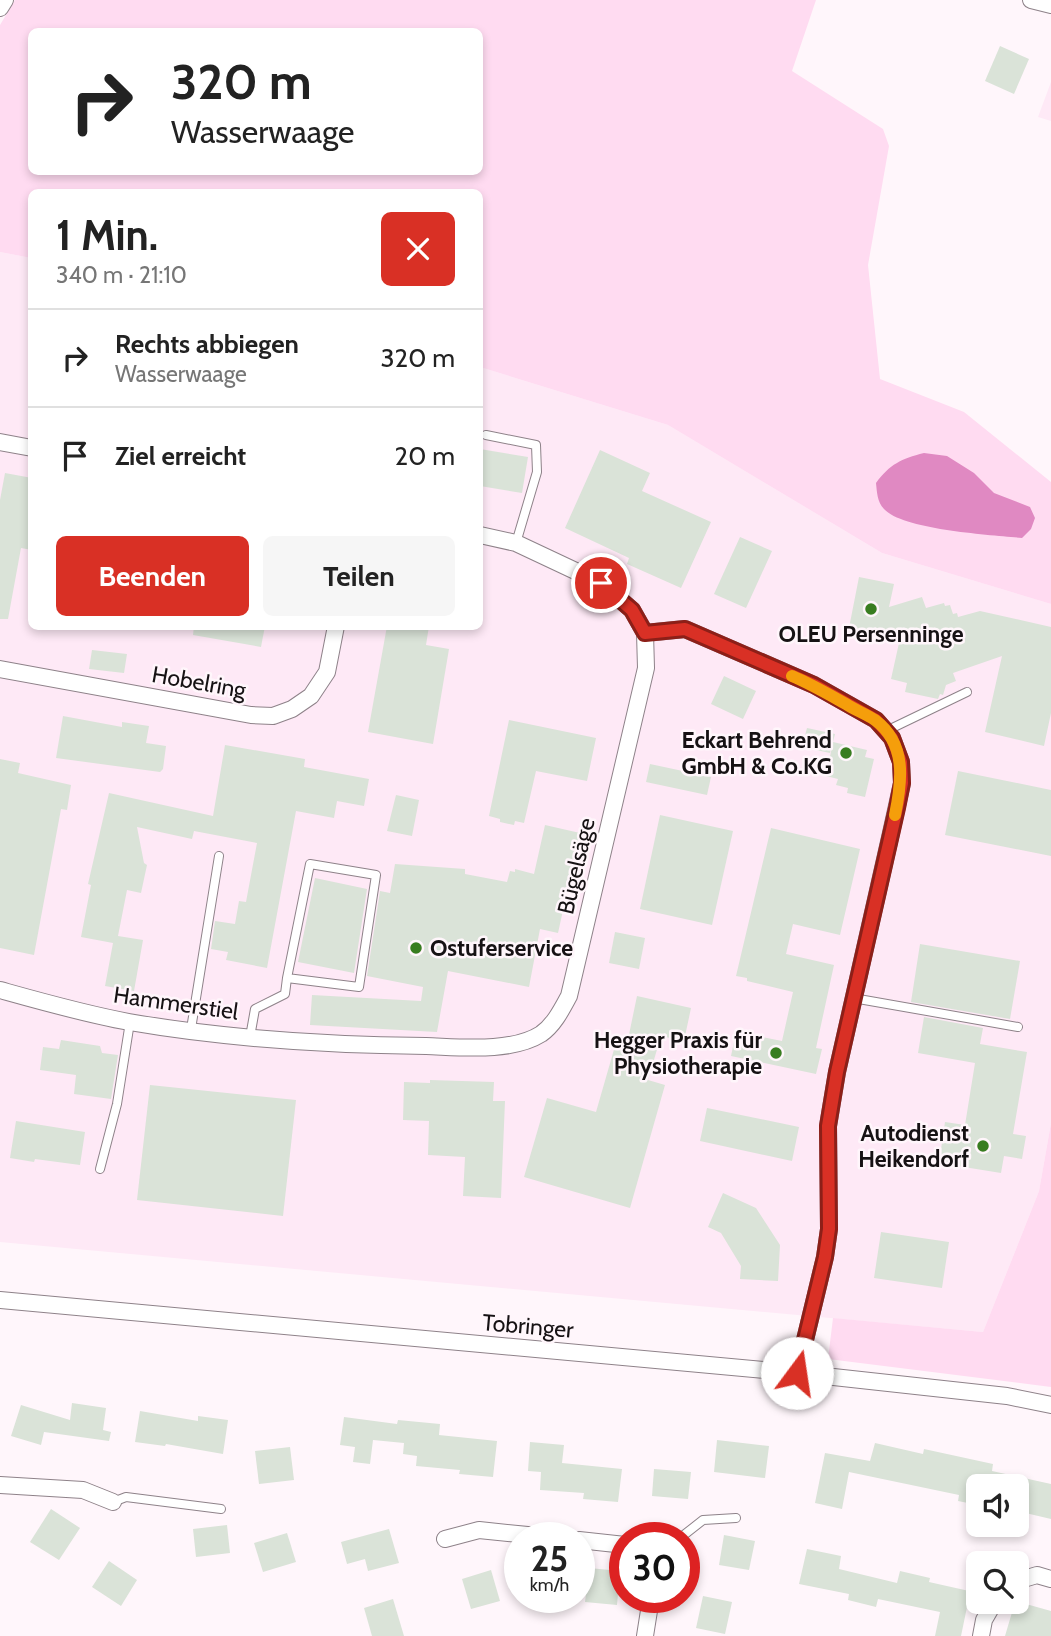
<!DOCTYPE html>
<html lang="de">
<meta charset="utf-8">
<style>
body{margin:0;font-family:Cabin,sans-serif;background:#f6f6f6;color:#222;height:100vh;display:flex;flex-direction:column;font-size:26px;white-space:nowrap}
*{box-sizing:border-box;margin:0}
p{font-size:23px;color:#767676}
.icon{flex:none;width:38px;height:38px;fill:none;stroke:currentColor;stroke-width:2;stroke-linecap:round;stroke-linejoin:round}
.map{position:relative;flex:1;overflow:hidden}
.side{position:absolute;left:28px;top:189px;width:455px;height:441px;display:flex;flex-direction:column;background:#fff;border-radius:10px;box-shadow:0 4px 10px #0003}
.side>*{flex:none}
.hud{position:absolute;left:28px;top:28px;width:455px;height:147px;border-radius:10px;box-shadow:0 4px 10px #0003;background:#fff;color:#222;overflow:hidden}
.controls{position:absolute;left:966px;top:1474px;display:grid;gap:14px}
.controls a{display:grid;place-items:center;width:63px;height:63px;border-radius:10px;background:#fff;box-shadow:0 4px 10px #0003;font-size:35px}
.speed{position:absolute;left:504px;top:1522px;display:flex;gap:14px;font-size:35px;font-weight:700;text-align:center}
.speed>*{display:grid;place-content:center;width:91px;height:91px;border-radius:50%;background:#fff;box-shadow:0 4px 10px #0003;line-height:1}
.speed small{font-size:18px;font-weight:400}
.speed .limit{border:10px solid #d22;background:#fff;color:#111}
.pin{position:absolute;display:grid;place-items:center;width:60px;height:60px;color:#fff;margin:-30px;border:4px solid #fff;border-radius:50%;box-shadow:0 2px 7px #0007}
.me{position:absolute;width:77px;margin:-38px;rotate:14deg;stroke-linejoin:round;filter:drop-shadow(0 0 5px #0008)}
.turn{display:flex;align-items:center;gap:24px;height:147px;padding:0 28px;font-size:32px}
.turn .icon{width:91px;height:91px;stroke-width:2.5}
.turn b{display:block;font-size:49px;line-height:60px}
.round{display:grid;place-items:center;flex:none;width:74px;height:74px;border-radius:10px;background:#f6f6f6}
.headline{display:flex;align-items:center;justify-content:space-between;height:119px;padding:0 28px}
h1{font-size:42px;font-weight:700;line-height:52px}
.button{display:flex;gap:14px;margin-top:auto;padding:14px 28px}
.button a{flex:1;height:80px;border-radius:10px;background:#d93025;color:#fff;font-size:28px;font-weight:700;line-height:80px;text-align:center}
.button a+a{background:#f6f6f6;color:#222}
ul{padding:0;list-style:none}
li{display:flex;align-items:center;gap:21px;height:98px;padding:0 28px;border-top:2px solid #e0e0e0}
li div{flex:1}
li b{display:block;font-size:26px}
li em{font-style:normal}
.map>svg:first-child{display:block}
</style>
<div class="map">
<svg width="1051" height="1636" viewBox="0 0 1051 1636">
<rect width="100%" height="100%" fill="#fff6fb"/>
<g fill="#fee9f6">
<polygon points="1051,82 1051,121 1038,117"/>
<polygon points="0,252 31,258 32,626 480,626 480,367 668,425 882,553 1051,604 1051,1123 1039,1191 983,1332 0,1242"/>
</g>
<g fill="#ffdbf1" fill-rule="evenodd">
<path d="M15,0h801l-24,71 91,58 6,17 -21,119 12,114 84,33 87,70v122l-169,-51 -214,-128 -188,-58v-175h-448l-1,66 -31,-6v-227zM32,32h448v140h-448z"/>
<polygon points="1051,1123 1051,1387 828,1359 833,1318 983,1332 1039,1191"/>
</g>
<path fill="#e089c2" d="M924,453l23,3 27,17 20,20 36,14 5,11 -4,11 -9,9c-30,-3 -119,-8 -138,-29 -7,-7 -7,-17 -8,-26 14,-19 25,-24 48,-30z"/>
<g fill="#dae3d8">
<polygon points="1000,46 1029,59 1014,94 985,81"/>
<polygon points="480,449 528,457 522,493 480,486"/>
<polygon points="600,450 650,473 642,491 711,522 681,588 627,564 629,558 565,528"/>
<polygon points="5,473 32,478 32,550 21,548 8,619 0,619 0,500"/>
<polygon points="740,537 772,551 746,608 714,594"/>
<polygon points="859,577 894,584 889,607 922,597 926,608 944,603 945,606 950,605 953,614 957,613 958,617 980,611 1051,627 1051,713 1044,746 985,732 1002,656 953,673 956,681 946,685 943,695 940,694 938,699 905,692 907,683 891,679 899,643 848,633"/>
<polygon points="194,626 265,626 261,647 193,635"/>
<polygon points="387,626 429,626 426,645 449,649 433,744 368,732"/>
<polygon points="92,650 127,654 124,673 89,669"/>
<polygon points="724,676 756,691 743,719 711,704"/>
<polygon points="63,716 122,727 122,722 149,726 146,743 166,746 163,769 160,772 56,758"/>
<polygon points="509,720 596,738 587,781 536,771 524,823 515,821 514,825 500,822 500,819 489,816"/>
<polygon points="807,728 835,734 830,753 802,747"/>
<polygon points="833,742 867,750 865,757 874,759 865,797 847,793 848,788 836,785 838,779 826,776"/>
<polygon points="225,745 305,759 304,767 369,779 364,806 337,801 334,818 296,811 267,968 226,960 228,952 211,949 215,921 235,924 239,901 246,902 257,843 194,831 192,839 137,827 144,863 147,865 141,893 127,890 118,936 143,940 134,991 105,986 113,943 81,937 91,885 88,884 109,793 213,816"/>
<polygon points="0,759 20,763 18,773 71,785 67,810 61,809 34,955 0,948"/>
<polygon points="650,764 711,777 707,795 646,782"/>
<polygon points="958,771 1051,790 1051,856 945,835"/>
<polygon points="396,795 419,800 412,836 387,831"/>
<polygon points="660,815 733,831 712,925 640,909"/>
<polygon points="545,825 580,833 558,933 540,929 529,987 448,971 437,1032 310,1025 312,995 421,1001 423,987 367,976 380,891 390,893 395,864 465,869 465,874 507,882 510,871 515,872 515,869 534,874"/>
<polygon points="771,828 860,849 840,935 793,924 786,954 834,965 816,1048 822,1049 816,1074 731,1056 736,1032 782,1041 793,992 747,981 747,978 736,976"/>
<polygon points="315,878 367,889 354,973 298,962"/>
<polygon points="615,932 645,938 639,969 609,963"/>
<polygon points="920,944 1020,961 1010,1019 911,1002"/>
<polygon points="637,996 691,1008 684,1041 661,1036 648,1080 665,1085 630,1208 524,1177 547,1098 596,1112 615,1046 626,1049"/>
<polygon points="924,1017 983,1028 980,1044 1027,1052 1013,1134 1026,1136 1022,1159 1004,1156 1001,1173 939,1163 945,1122 965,1125 975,1063 918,1053"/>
<polygon points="61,1040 100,1046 102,1053 118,1055 111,1099 74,1094 76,1075 40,1070 43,1047 59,1049"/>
<polygon points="430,1080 494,1082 493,1101 505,1101 501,1198 463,1196 465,1157 428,1155 429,1121 403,1120 404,1082 430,1083"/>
<polygon points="150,1085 296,1100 283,1216 137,1200"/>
<polygon points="707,1108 799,1127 792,1161 700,1141"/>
<polygon points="16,1121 85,1132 80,1165 35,1159 34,1162 10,1158"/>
<polygon points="723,1193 756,1208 780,1245 778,1281 740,1279 741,1266 721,1233 708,1227"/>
<polygon points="881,1232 949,1242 942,1288 874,1278"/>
<polygon points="72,1403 106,1408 103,1430 111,1432 109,1441 44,1432 41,1445 11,1436 21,1405 70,1420"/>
<polygon points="140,1411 198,1421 198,1416 228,1420 223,1454 166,1444 165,1446 135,1442"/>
<polygon points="344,1417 397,1424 398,1420 440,1424 439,1435 497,1441 493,1477 459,1474 460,1470 416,1466 417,1456 403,1454 404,1443 373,1440 370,1464 353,1462 355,1447 340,1445"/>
<polygon points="717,1440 769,1446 765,1478 714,1472"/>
<polygon points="530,1442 564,1445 562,1463 622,1469 618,1502 583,1499 584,1493 540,1490 541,1472 528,1471"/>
<polygon points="875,1443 923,1454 924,1449 993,1464 992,1471 1051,1484 1051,1519 1017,1511 1017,1486 978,1486 978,1505 958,1501 959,1495 849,1472 842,1509 815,1503 825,1453 870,1461"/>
<polygon points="290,1447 294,1480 259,1484 255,1451"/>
<polygon points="654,1469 691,1472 688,1499 652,1496"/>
<polygon points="51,1509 80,1528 59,1560 30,1542"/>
<polygon points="227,1525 230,1553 196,1557 193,1529"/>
<polygon points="389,1529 399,1563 368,1571 365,1559 347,1564 341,1542"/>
<polygon points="287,1533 296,1562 263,1572 254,1543"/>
<polygon points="724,1535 755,1541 749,1570 719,1565"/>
<polygon points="807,1549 841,1556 839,1569 897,1583 900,1571 930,1578 929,1582 978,1593 975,1609 967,1607 961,1636 935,1636 940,1612 878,1599 876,1607 848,1600 849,1594 799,1584"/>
<polygon points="109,1561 137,1580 121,1606 92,1587"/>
<polygon points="589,1568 620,1571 617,1605 585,1602"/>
<polygon points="491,1570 500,1601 471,1609 462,1579"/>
<polygon points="703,1596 732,1602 725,1634 696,1628"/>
<polygon points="393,1599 404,1636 372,1636 364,1608"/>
<polygon points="1026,1604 1051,1611 1051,1636 1005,1636 1013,1609 1024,1612"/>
</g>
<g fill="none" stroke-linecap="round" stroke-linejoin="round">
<defs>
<g id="lane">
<polyline points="486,435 536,445 537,472 516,543"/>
<polyline points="886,731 967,692"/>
<polyline points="853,998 1018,1027"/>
<polyline points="191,1029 219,856"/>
<polyline points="250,1037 255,1009 285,994 287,978 310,864 376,875 359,987 287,978"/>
<polyline points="100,1169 117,1104 130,1022"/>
<polyline points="113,1502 126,1497 221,1509"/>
<polyline points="680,1538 703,1520 736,1518"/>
</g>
<g id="street">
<polyline points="1031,0 1051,5"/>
<polyline points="0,8 5,0"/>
<polyline points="0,442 32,448"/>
<polyline points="645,633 685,629 814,685 876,720 892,738 901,762 902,783 891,833 837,1072 828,1126 829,1229 825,1257 797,1373"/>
<polyline points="0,669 251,715 273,716 292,709 311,696 327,672 336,626"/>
<path d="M0,990c43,12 85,24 129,32 98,17 198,23 297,24 33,1 85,7 115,-12 13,-9 21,-25 28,-38l77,-328 -1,-35 -13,-23 -31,-27 -85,-40 -36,-8"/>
<polyline points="0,1300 797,1373 1007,1396 1051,1405"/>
<polyline points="0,1485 83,1490 113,1502"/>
<polyline points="445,1539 479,1530 557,1538"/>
<polyline points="579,1540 625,1545"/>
<polyline points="1017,1581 1037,1575 1051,1579"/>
<polyline points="645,1636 651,1598"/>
<polyline points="981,1636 984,1620 995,1601"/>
</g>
</defs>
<use href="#lane" stroke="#8e8289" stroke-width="10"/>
<use href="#street" stroke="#8e8289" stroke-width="18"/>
<use href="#lane" stroke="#fff" stroke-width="8"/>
<use href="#street" stroke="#fff" stroke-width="16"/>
</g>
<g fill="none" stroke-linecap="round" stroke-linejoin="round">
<defs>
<polyline id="route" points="601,583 632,610 645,633 685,629 814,685 876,720 892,738 901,762 902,783 897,808 837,1072 828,1126 829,1229 825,1257 797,1373"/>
</defs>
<use href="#route" stroke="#8d1f18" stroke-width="18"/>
<use href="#route" stroke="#d93025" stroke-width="12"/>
<path stroke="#f59e0b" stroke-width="12" d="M792,676c19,8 36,18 54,28 9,6 20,10 29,16 32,24 27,61 20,95"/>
</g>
<g fill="#387d20" stroke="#fff6fb" stroke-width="2.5">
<circle cx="871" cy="609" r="7"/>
<circle cx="846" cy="753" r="7"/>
<circle cx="416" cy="948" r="7"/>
<circle cx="776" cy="1053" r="7"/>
<circle cx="983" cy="1146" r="7"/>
</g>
<g text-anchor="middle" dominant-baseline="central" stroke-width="5" stroke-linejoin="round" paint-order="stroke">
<g font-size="23" font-weight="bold" fill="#161214" stroke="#fff6fb" text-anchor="end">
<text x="871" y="634" text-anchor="middle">OLEU Persenninge</text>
<text x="832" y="740">Eckart Behrend<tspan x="832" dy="26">GmbH &amp; Co.KG</tspan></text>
<text x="430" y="948" text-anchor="start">Ostuferservice</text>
<text x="762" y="1040">Hegger Praxis für<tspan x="762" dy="26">Physiotherapie</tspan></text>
<text x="969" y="1133">Autodienst<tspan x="969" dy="26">Heikendorf</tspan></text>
</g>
<g font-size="23" fill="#161214" stroke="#fff6fb">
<text transform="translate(199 682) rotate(10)">Hobelring</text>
<text transform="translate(576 866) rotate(-77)">Bügelsäge</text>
<text transform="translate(176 1003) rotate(8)">Hammerstiel</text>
<text transform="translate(528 1326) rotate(5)">Tobringer</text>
</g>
</g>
</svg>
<div class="controls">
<a><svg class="icon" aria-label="sound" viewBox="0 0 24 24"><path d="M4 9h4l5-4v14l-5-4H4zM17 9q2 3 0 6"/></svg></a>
<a><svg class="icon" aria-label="search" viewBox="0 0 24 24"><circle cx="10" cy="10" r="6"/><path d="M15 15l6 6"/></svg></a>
</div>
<div class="speed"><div>25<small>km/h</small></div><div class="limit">30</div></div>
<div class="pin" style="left:601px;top:583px;background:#d93025"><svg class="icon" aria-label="arrive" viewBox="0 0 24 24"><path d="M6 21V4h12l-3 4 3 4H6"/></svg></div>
<svg class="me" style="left:797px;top:1373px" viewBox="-20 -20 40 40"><circle r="19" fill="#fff"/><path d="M0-13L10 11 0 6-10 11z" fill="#d93025"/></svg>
<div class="hud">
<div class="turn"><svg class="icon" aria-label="right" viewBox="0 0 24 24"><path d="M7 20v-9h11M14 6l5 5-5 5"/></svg><div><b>320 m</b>Wasserwaage</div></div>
</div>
<section class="side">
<div class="headline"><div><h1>1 Min.</h1><p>340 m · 21:10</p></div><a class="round" style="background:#d93025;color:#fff"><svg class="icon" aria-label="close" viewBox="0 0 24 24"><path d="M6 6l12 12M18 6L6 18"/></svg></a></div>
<ul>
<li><svg class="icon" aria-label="right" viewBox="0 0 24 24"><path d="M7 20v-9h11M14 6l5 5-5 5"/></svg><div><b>Rechts abbiegen</b><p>Wasserwaage</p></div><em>320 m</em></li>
<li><svg class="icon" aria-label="arrive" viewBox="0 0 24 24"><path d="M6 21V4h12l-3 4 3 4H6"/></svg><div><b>Ziel erreicht</b></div><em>20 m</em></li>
</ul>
<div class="button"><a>Beenden</a><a>Teilen</a></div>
</section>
</div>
